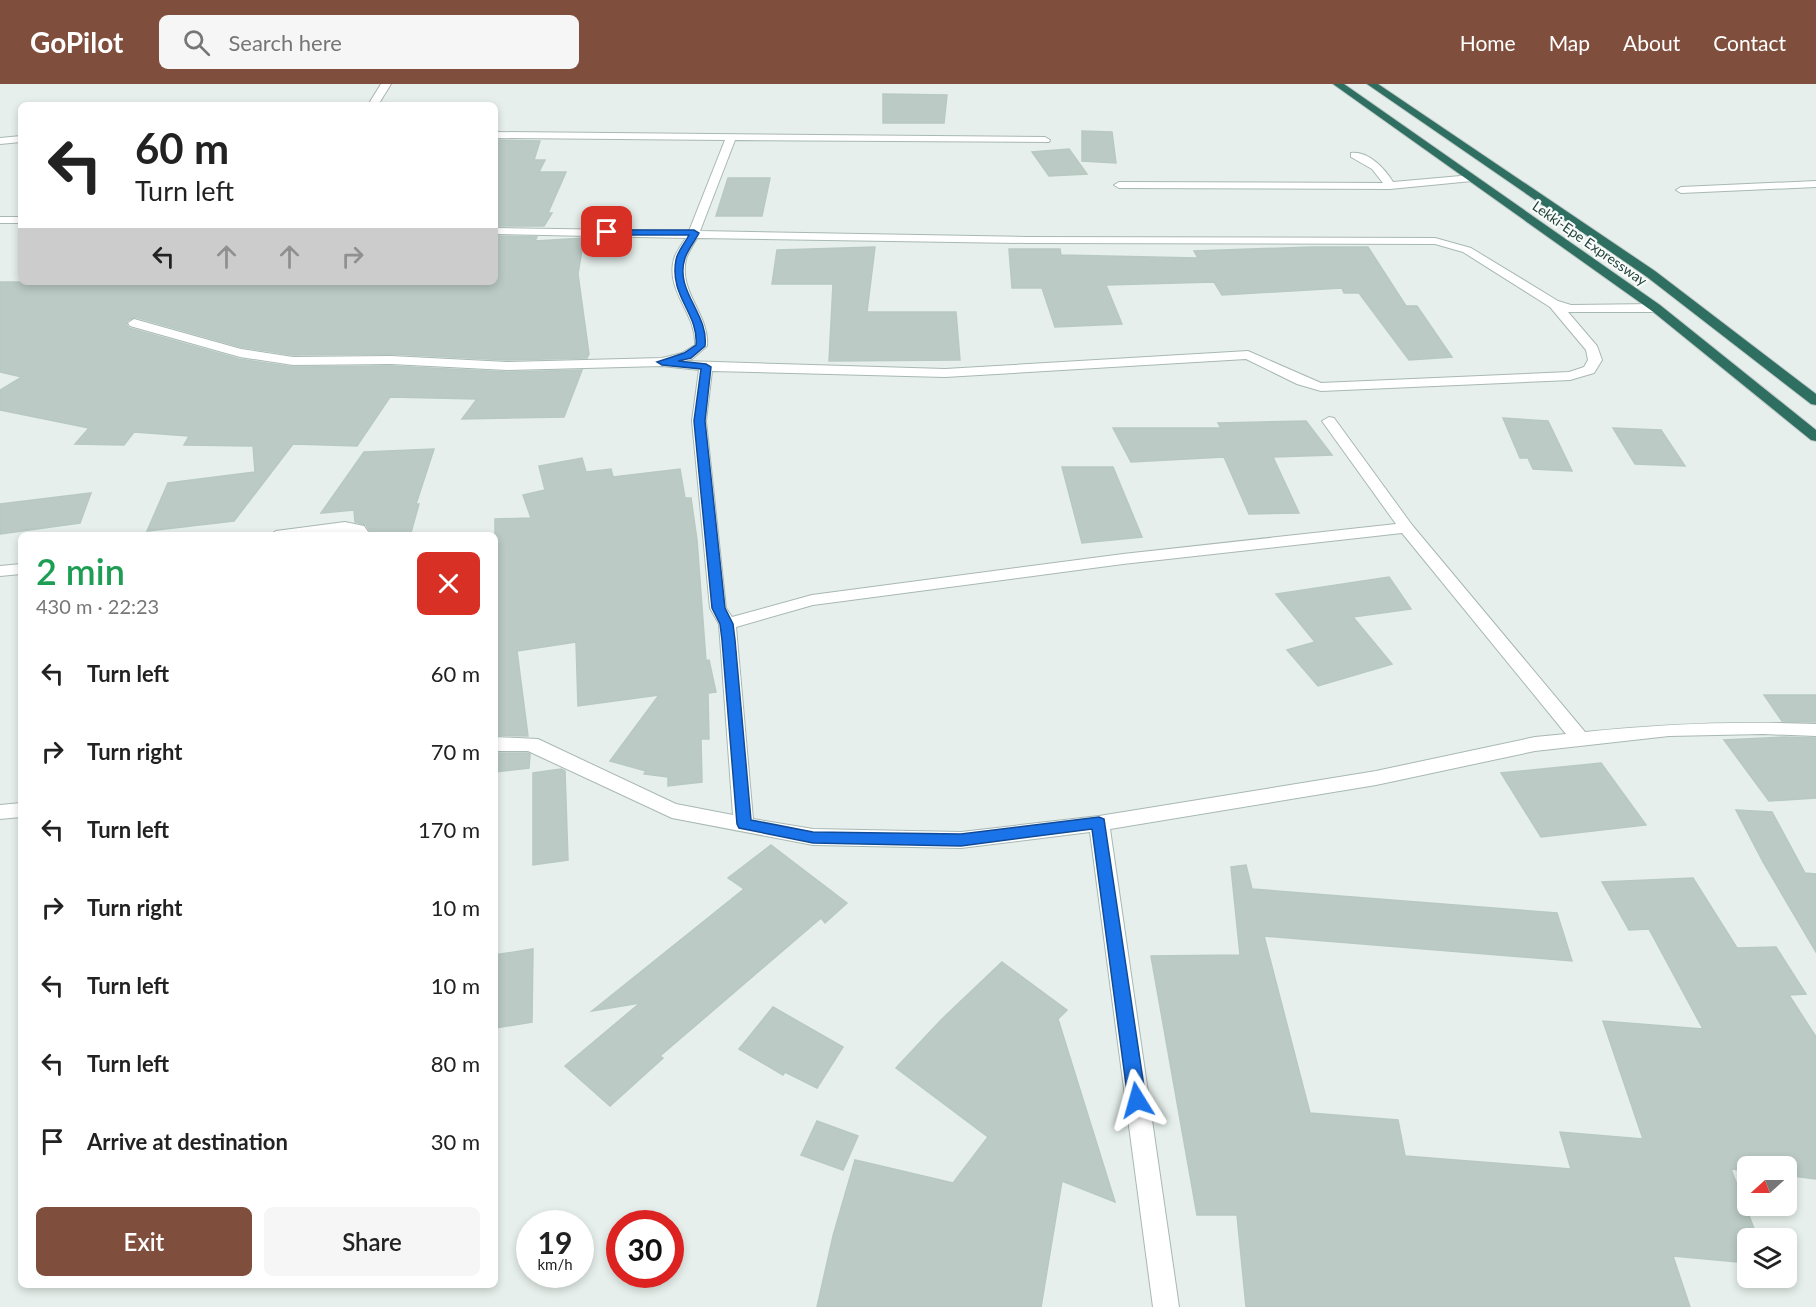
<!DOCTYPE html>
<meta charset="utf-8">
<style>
body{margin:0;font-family:Lato,sans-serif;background:#f6f6f6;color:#222;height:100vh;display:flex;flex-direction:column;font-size:22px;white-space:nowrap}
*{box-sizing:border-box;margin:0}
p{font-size:20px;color:#767676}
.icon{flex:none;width:33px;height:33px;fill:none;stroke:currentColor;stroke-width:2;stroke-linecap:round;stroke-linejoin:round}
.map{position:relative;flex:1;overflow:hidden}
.side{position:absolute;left:18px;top:448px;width:480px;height:756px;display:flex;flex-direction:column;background:#fff;border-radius:9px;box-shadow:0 3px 9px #0003}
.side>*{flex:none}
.guide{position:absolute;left:18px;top:18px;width:480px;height:183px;border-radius:9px;box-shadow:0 3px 9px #0003;background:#fff;color:#222;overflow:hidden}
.needle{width:39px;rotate:249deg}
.fabs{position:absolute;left:1737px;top:1072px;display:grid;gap:12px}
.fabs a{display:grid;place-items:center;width:60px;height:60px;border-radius:9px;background:#fff;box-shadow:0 3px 9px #0003;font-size:30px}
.speed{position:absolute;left:516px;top:1126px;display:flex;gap:12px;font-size:30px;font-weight:700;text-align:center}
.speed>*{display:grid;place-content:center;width:78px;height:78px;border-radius:50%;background:#fff;box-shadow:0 3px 9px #0003;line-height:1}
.speed small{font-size:15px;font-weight:400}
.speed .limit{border:9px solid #d22;background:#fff;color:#111}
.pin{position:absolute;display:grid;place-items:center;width:51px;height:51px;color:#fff;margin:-26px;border-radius:12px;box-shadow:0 3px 9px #0006}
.me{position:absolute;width:66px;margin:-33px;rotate:352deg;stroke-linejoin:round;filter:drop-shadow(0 0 4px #0008)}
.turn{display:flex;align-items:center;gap:21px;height:126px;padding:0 18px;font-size:27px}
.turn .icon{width:78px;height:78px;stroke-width:2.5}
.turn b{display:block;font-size:42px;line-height:51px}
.lanes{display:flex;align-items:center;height:57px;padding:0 18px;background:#0003;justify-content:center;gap:30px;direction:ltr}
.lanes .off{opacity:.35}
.round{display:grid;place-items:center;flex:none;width:63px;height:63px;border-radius:9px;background:#f6f6f6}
.summary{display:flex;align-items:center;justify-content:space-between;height:102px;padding:0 18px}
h1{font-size:36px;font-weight:600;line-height:45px;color:#1e9e55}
.action{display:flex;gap:12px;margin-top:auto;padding:12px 18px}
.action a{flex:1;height:69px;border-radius:9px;background:#804e3d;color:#fff;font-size:24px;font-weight:600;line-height:69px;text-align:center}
.action a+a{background:#f6f6f6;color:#222}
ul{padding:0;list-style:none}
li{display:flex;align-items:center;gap:18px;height:78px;padding:0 18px}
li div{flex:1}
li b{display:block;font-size:22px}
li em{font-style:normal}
header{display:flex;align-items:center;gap:36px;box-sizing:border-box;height:84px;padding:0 30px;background:#804e3d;color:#fff}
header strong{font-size:28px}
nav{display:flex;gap:33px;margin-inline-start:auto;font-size:21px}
.search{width:420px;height:54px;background:#f6f6f6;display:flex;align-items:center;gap:15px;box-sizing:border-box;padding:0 21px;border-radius:9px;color:#767676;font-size:22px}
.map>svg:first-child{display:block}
</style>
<header>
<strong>GoPilot</strong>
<div class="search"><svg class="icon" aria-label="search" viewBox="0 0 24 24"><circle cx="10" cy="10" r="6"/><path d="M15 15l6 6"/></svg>Search here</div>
<nav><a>Home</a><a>Map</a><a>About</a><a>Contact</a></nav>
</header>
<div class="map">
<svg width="1816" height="1223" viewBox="0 0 1816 1223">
<rect width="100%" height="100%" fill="#e6efeb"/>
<g fill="#bbcac4" stroke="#b8c9c2" stroke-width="1.5">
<polygon points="883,10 947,11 944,39 883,39"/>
<polygon points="1082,47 1112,48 1116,79 1082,77"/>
<polygon points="495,56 540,57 534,76 545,76 539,88 566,88 548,129 552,129 544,142 495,142"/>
<polygon points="1069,65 1087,90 1049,92 1032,68"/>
<polygon points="728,94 770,94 762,132 716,132"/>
<polygon points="495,152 537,153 535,157 584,154 578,190 589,270 587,274 507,276 391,270 293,271 241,263 135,233 127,237 126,240 129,244 239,275 293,283 391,282 507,288 582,286 564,333 462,335 477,315 390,313 357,362 293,360 234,437 147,447 168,399 255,388 253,362 184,361 189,352 134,348 124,361 75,360 89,344 0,326 0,306 22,293 0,288 0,198 495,198"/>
<polygon points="875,163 867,228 956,228 960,276 829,277 833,200 772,200 777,166"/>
<polygon points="1312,163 1368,163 1406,222 1417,222 1452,273 1409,276 1359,209 1344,209 1342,204 1222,211 1214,198 1106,201 1122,240 1055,243 1042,204 1012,204 1009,165 1060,165 1061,171 1198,174 1194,167"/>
<polygon points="1503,334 1548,337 1572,387 1533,385 1528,374 1520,374"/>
<polygon points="1306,337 1332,371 1273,373 1299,429 1249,430 1224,373 1131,378 1113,344 1221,344 1218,339"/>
<polygon points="1613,344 1661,346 1685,382 1635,380"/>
<polygon points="434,365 416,420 419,420 410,452 373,452 366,441 355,438 354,426 321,429 364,368"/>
<polygon points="582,374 586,388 611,385 613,393 680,385 685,414 691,414 697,456 706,577 709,576 716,608 708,609 709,655 701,655 702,698 668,702 668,693 644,690 646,687 610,677 659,611 578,622 576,558 517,567 528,652 495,651 495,435 531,434 523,411 545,406 539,382"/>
<polygon points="1062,383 1113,383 1142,453 1082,459"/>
<polygon points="91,409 80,439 0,450 0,420"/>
<polygon points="1389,493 1411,525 1353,533 1392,580 1318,602 1287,566 1315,558 1276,510"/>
<polygon points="1764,611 1816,611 1816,638 1782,637"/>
<polygon points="1784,653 1816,654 1816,714 1769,717 1724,656"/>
<polygon points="495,669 528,669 530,670 529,684 495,688"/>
<polygon points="1601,679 1646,741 1541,753 1501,689"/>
<polygon points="561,685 565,687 568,776 533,781 533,689"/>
<polygon points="1736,726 1772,728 1805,789 1816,790 1816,868 1763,778"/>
<polygon points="771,761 847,819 825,839 821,834 660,972 663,974 610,1022 565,982 640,919 592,927 744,805 728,794"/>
<polygon points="1246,781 1252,805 1557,829 1572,877 1264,852 1310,1029 1398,1036 1405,1072 1571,1085 1560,1048 1643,1055 1603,937 1703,945 1649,845 1629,846 1602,798 1693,794 1737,864 1776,863 1806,910 1789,911 1816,953 1816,1095 1786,1091 1786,1083 1748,1083 1748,1087 1731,1085 1758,1155 1748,1155 1748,1179 1673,1172 1690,1223 1246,1223 1237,1131 1197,1131 1151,872 1240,871 1231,783"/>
<polygon points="533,865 532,938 495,944 495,871"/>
<polygon points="1002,878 1067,926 1058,935 1115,1118 1062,1097 1041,1223 817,1223 833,1152 855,1076 953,1099 988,1053 896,984 942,935"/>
<polygon points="773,923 843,963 817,1004 785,988 783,991 739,965"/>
<polygon points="817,1037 858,1052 843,1086 801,1071"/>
</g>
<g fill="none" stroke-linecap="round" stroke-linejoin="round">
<defs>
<g id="street">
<polygon points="381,0 391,0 378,21 368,21"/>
<path d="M495,48l550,5 5,3 -1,2 -314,-2 -35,91 326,6 409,1 36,10 87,53 13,4 85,-1 6,4 -6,4h-88l29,34 5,14 -8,13 -24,7 -249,11 -24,-7 -51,-25 -301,18 -233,-6 -6,50 20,187 6,9 80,-22 311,-41 273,-30 -74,-103 7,-4 5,1 78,107 173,207c77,-8 153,-11 231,-8v12l-53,-2 -94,2 -134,15 -159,34 -266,44 69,478h-26l-63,-475 -129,16 -148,-3 -141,-27 -144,-67h-33v-14l43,2 138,65 57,11 -14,-191 -9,-16 -18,-187 7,-51 -37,-4 -155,4 -116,-6 -98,1 -53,-8 -110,-31 -2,-3 6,-4 107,30 52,8 98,-1 116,6 155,-4 20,-5 13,-8c2,-31 -30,-54 -21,-86 2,-7 8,-15 12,-21l-191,-4v-6l194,3 36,-91 -230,-2zM697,154l329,5 409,1 28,8 87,55 36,43 2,10 -4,7 -15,5 -248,11 -73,-32 -303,18 -261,-8 8,-2 15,-13c3,-31 -29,-54 -21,-87 2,-7 8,-15 11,-21zM1402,449l164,201 -31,3 -159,34 -277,45 -138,16 -148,-3 -60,-10 -17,-192 77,-22 310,-41z"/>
<polygon points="21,52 21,58 0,60 0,54"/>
<path d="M1351,69c18,-2 34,16 42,29l79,-7 5,3 -5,3 -82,8 -271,-1 -5,-3 5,-3 264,1 -11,-14 -21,-12z"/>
<polygon points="1816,97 1816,103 1681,109 1676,106 1681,103"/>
<rect x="0" y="133" width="21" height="6"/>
<polygon points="345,438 364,442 371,452 355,452 345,448 316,452 268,452 276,447"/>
<polygon points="21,480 21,490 0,492 0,482"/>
<polygon points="21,719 21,733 0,735 0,721"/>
</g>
<g id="highway">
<polygon points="1333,0 1344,0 1660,221 1816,346 1816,357 1811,356 1652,227"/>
<polygon points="1367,0 1378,0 1655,187 1816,310 1816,321 1811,320 1647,193"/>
</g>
</defs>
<use href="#street" stroke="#a8b8b2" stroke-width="2"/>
<use href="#highway" stroke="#c2cac8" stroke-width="2"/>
<use href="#street" fill="#fff" fill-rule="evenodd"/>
<use href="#highway" fill="#2f6f62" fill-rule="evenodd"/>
</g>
<path fill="#1a73e8" stroke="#114b97" stroke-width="1.5" d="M604,146h90l5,3c-4,8 -11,16 -14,25 -11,33 24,56 20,88l-14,12 -13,3 28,3 5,3 -6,54 20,187 8,16 2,16 16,180 62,12 148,2 138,-17 5,2 42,281 -2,5 -7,3 -6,-3 -3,-5 -36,-271 -131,17 -148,-3 -74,-15 -2,-4 -15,-184 -2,-16 -8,-16 -18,-187 7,-52 -39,-4 -5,-3 27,-9 12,-8c3,-31 -27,-49 -20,-85 1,-8 9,-17 13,-25h-82l-4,-3z"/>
<g text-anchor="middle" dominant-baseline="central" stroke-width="4.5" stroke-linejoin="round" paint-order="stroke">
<g font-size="14" fill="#24423a" stroke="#f7fbf9">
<text transform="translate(1590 159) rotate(35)">Lekki-Epe Expressway</text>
</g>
</g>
</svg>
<div class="fabs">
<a><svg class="needle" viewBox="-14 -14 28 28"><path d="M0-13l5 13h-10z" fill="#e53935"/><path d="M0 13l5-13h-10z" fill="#767676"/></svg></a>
<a><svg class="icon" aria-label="layers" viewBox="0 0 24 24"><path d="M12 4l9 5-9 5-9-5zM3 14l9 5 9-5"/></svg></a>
</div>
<div class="speed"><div>19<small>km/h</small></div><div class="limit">30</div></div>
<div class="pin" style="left:607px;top:148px;background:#d93025"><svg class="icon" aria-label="arrive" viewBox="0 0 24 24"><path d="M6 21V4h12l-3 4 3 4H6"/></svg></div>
<svg class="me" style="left:1137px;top:1016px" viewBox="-20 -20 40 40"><path d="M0-17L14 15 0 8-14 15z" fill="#1a73e8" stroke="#fff" stroke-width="4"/></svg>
<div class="guide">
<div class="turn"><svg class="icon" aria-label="left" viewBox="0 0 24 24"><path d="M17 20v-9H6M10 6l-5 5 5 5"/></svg><div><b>60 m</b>Turn left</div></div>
<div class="lanes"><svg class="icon" aria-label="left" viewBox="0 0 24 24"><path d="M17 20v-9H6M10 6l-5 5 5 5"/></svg><svg class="icon off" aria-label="ahead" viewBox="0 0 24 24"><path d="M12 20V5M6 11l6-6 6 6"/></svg><svg class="icon off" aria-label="ahead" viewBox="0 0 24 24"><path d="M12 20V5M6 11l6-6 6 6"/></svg><svg class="icon off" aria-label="right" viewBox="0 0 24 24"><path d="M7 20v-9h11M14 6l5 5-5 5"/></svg></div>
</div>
<section class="side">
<div class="summary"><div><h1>2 min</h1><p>430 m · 22:23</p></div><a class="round" style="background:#d93025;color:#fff"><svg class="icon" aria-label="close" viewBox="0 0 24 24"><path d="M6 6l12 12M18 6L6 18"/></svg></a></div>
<ul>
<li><svg class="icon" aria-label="left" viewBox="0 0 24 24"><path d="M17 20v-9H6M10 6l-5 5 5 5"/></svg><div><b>Turn left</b></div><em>60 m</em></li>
<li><svg class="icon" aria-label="right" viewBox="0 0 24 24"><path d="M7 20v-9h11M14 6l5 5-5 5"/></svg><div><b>Turn right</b></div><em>70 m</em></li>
<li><svg class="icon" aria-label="left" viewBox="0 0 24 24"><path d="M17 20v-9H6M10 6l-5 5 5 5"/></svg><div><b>Turn left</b></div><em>170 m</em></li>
<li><svg class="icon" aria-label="right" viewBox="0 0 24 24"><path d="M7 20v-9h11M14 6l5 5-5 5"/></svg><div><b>Turn right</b></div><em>10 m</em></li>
<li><svg class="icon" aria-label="left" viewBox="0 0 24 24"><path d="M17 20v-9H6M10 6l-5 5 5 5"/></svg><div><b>Turn left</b></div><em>10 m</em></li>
<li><svg class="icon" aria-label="left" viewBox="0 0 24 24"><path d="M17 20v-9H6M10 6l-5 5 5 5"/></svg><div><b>Turn left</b></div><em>80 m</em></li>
<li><svg class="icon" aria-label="arrive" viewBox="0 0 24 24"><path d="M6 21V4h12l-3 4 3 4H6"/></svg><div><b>Arrive at destination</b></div><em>30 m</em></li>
</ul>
<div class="action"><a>Exit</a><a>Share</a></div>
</section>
</div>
